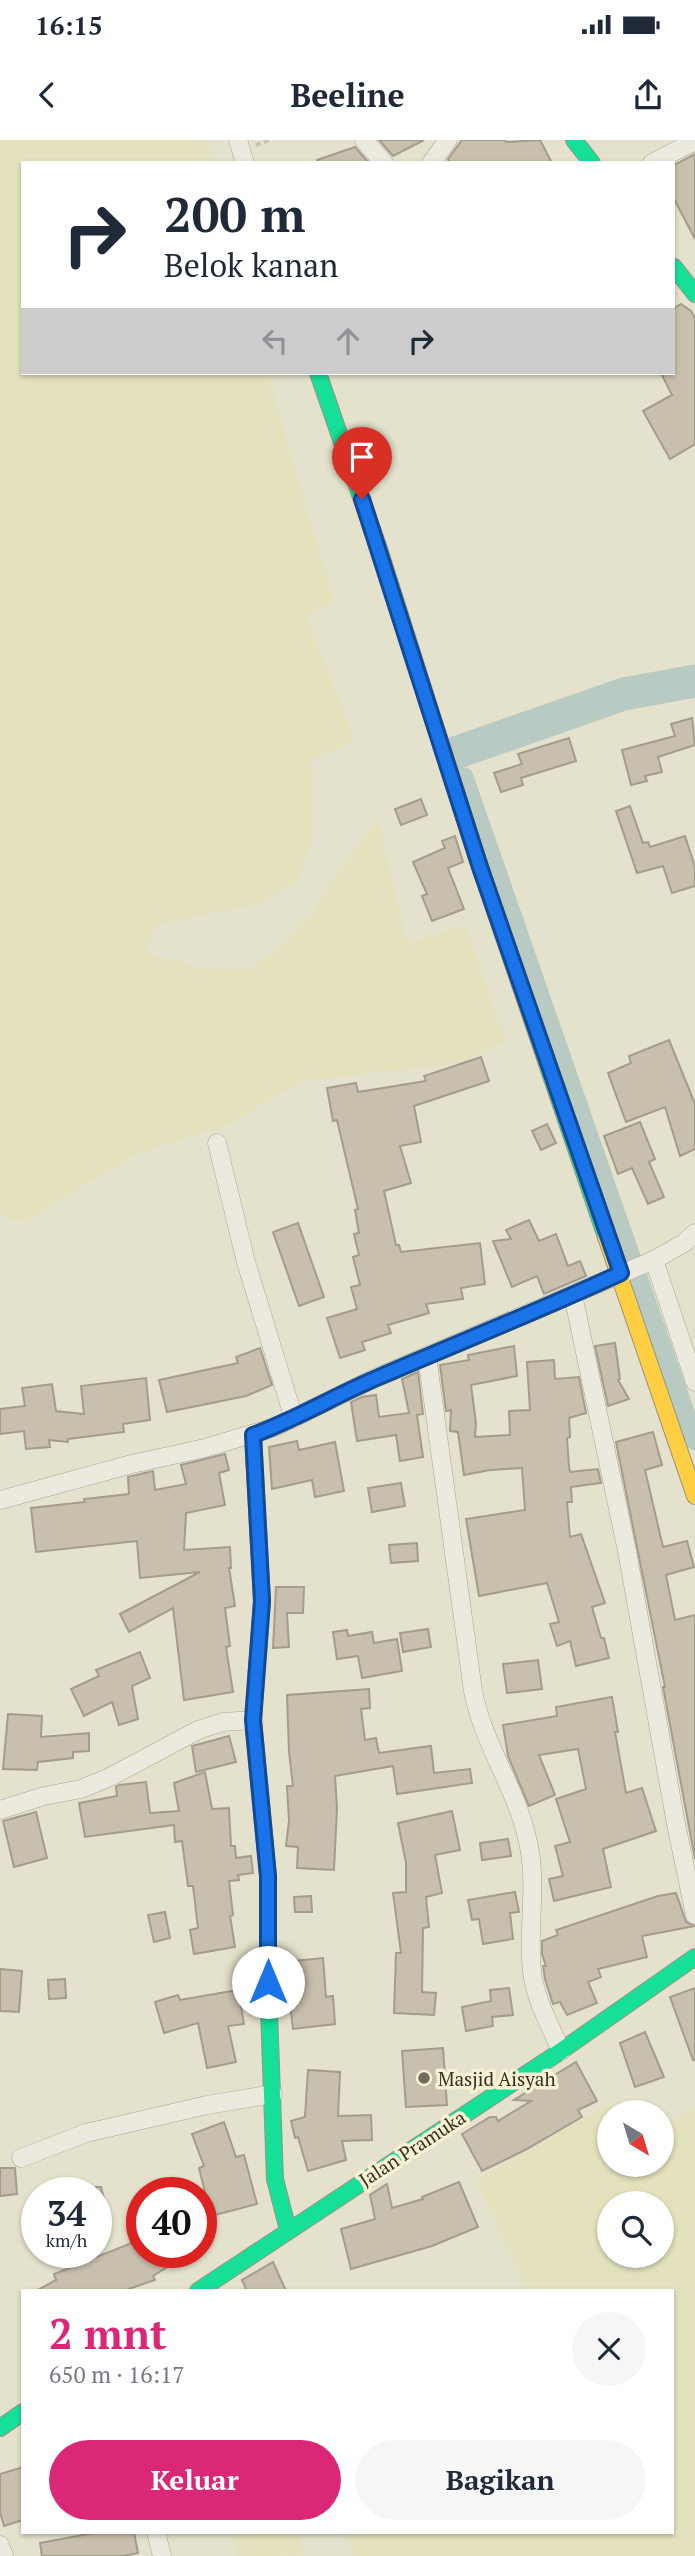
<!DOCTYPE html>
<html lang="id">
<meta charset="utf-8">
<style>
body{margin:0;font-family:"PT Serif",serif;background:#f6f6f7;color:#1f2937;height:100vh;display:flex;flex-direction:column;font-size:26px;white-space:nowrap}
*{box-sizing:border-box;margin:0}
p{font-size:23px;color:#747a83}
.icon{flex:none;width:38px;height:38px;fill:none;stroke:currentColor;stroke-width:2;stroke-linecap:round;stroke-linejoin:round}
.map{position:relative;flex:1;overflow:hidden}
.drawer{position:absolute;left:21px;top:2149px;width:653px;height:245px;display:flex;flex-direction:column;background:#fff;border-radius:0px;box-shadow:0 2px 5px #0004}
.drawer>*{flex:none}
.top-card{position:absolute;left:21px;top:21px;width:654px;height:214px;border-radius:0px;box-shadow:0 2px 5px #0004;background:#fff;color:#1f2937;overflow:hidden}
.needle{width:46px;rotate:142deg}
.fabs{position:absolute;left:597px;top:1960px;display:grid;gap:14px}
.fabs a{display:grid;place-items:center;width:77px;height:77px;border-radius:50%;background:#fff;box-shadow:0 2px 5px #0004;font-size:35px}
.speed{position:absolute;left:21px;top:2037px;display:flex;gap:14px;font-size:35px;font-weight:700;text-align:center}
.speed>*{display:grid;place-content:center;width:91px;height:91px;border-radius:50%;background:#fff;box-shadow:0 2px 5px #0004;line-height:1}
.speed small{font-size:18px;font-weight:400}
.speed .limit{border:10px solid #d22;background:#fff;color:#111}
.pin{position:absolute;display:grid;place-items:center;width:60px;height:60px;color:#fff;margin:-72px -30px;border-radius:50% 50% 50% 0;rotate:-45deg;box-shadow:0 0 7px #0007}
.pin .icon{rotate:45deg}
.me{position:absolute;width:77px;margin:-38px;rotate:0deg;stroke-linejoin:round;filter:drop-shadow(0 0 5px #0008)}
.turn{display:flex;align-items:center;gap:24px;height:147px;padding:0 28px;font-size:32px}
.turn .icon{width:91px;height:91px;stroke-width:2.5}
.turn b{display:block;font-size:49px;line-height:60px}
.lanes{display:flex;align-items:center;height:66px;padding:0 28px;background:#0003;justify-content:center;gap:35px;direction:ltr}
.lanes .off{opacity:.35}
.round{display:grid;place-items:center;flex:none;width:74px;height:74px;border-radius:37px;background:#f6f6f7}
.summary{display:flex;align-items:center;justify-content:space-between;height:119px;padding:0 28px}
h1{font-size:42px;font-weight:600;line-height:52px;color:#db2777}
.primary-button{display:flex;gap:14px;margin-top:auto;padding:14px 28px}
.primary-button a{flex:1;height:80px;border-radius:42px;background:#db2777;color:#fff;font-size:28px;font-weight:600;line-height:80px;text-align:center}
.primary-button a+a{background:#f6f6f7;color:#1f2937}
.status{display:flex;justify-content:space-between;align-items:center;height:49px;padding:0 35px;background:#fff;direction:ltr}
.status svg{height:19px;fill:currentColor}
header{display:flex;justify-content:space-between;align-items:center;height:91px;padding:0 28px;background:#fff;font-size:32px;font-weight:600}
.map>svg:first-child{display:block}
</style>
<div class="status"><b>16:15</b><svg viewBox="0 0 49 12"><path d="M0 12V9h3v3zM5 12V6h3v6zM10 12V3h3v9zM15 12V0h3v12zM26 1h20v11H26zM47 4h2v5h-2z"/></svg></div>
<header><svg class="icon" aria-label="back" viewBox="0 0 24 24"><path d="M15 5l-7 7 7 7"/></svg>Beeline<svg class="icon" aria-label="share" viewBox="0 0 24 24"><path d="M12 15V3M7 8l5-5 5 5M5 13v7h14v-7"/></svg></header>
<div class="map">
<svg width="695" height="2416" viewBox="0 0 695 2416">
<rect width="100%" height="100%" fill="#e4e1cc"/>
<g fill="#e3e2bd" fill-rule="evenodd">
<polygon points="0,0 205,0 212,23 23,23 23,233 270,233 278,272 334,461 306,476 355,600 311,620 313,699 298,739 261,763 154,785 146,813 203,829 248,830 272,814 315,770 337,734 378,680 407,803 466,786 506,902 460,923 302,941 225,986 136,1014 23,1082 0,1075"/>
<path d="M608,1964l4,8h-3v53h53v-39l33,-17v447h-340l-9,-24h326v-241h-143l-53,-110zM609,2063h53v53h-53z"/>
<polygon points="232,2392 298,2392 303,2415 238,2416"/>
</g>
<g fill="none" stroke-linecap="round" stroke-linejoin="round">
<polyline stroke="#b8cac2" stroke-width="19" points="464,637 695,1301"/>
<polyline stroke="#b8cac2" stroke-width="33" points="455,613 624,554 695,541"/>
</g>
<g fill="#c8bfad" stroke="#a49c8c" stroke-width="2">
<polygon points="379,0 424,0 393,16"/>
<polygon points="462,0 505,0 506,2 540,0 552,23 450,23 448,19"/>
<polygon points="355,7 369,23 317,23 317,20"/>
<polygon points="695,14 695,99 674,59 674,25"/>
<polygon points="681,164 691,171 695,178 695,304 670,319 643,271 672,255 661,233 674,233 674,168"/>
<polygon points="692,578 695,605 658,617 662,632 645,636 647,641 631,645 622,610 675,596 671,584"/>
<polygon points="569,598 576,621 521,638 523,645 501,652 494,633 522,624 518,614"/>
<polygon points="421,659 427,675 401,685 395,669"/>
<polygon points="630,666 643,703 648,702 650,707 685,696 695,727 695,746 672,753 663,726 637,733 616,671"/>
<polygon points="455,696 463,722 448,728 464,769 432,781 422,756 427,754 413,722 445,708 442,701"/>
<polygon points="669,900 695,964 695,1009 680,1016 665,967 626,982 608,933 631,923 629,916"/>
<polygon points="481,917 489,941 414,966 421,1002 400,1006 411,1043 384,1051 396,1105 399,1105 401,1112 480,1103 485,1144 461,1148 463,1159 426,1164 429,1173 388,1185 391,1193 362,1202 365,1210 340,1218 327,1178 357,1169 351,1147 360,1145 353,1117 359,1115 354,1094 359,1093 355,1070 358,1069 337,980 333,981 327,948 356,943 358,952 426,941 424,936"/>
<polygon points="640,982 655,1019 649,1022 664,1057 648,1064 632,1028 618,1034 604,996"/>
<polygon points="547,984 556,1003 541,1010 532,991"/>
<polygon points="529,1080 539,1101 556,1094 568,1126 580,1121 586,1136 544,1154 537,1136 512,1147 493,1101 511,1099 506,1090"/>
<polygon points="298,1083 324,1157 299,1166 273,1092"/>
<polygon points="615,1203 620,1239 618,1240 629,1259 608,1266 595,1206"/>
<polygon points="514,1206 517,1236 471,1245 476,1283 475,1297 510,1295 509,1271 530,1270 527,1222 554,1220 555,1239 579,1237 586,1273 569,1278 570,1297 567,1298 569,1327 570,1332 598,1329 601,1343 571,1347 572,1362 567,1362 570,1397 581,1394 605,1463 592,1467 601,1498 604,1498 609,1518 576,1526 570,1501 557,1506 550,1484 559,1482 547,1443 479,1456 466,1379 525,1370 522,1328 490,1330 464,1335 458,1292 450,1291 451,1270 446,1271 440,1225 469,1220 468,1215"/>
<polygon points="260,1208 272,1245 246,1256 167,1272 159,1240 238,1223 236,1217"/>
<polygon points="418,1232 423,1274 417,1275 423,1317 400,1321 396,1295 357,1301 351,1262 362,1257 376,1255 379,1277 409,1273 402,1239"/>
<polygon points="146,1238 150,1280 123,1284 124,1292 68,1299 68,1302 49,1300 50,1307 26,1309 24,1291 0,1294 0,1269 25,1266 22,1248 52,1244 56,1271 84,1274 81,1246"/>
<polygon points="653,1292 662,1325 645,1330 663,1407 687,1401 694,1427 666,1435 675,1480 695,1475 695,1719 663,1547 665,1547 616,1302"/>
<polygon points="297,1301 299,1310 335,1302 344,1351 315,1357 312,1340 272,1349 269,1307"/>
<polygon points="225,1314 229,1330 219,1333 225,1365 186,1373 184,1410 230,1407 231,1428 229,1428 235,1466 225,1468 230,1506 226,1507 233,1552 184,1560 173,1468 129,1492 120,1474 200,1432 140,1438 137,1401 36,1412 31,1368 85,1362 84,1359 129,1354 128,1337 153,1331 155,1350 186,1344 181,1325"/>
<polygon points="401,1343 405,1366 372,1372 368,1348"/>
<polygon points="417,1403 418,1421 391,1423 389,1405"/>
<polygon points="276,1447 304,1447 303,1473 287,1473 289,1507 273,1508"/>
<polygon points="428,1489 431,1507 403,1512 400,1493"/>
<polygon points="347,1490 348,1496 372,1492 374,1503 397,1499 402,1531 362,1538 358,1516 337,1519 333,1492"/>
<polygon points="140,1512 150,1538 132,1546 138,1579 119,1585 112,1562 84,1576 71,1549 99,1536 96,1530"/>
<polygon points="538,1520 542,1549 507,1553 503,1524"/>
<polygon points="369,1549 370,1568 361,1569 365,1600 376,1598 379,1613 431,1606 434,1633 470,1629 472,1643 397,1654 393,1626 335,1636 337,1668 334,1730 297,1728 298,1707 286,1706 289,1681 287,1646 293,1646 289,1612 287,1555"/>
<polygon points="612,1557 618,1592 615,1592 626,1653 642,1648 656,1691 603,1709 611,1747 554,1761 549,1739 563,1736 555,1706 570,1702 556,1659 586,1649 578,1609 539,1615 555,1655 529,1666 508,1616 503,1585 557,1576 556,1567"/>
<polygon points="8,1574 42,1576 41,1597 89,1593 89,1611 73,1612 73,1618 38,1622 37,1630 3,1629"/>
<polygon points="229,1596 236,1622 196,1632 192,1606"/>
<polygon points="205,1632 212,1669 229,1668 231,1706 235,1706 236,1718 251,1716 253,1733 238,1735 239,1740 229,1741 233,1775 230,1776 235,1807 194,1814 190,1790 198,1788 193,1746 188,1746 182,1701 175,1702 174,1685 85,1697 79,1663 117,1656 116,1647 119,1645 146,1642 150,1673 179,1671 174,1643"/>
<polygon points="452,1671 460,1710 435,1715 442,1753 426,1757 429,1787 423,1788 422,1852 436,1853 434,1875 394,1873 396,1813 401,1813 393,1753 406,1752 406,1723 398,1683"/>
<polygon points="36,1672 47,1718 14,1727 3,1681"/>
<polygon points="508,1699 511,1716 482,1720 480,1703"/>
<polygon points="515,1752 519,1772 510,1773 513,1799 483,1804 479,1779 472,1780 468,1760"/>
<polygon points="676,1753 686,1782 695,1786 642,1796 647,1817 598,1829 601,1837 588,1842 597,1863 567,1875 560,1862 553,1864 545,1839 543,1826 546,1826 542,1814 542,1801 558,1795 556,1790 658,1756"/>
<polygon points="311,1756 312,1772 295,1772 294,1757"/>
<polygon points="165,1772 170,1798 154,1802 148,1775"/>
<polygon points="323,1818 326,1857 333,1856 335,1884 293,1889 288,1848 283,1848 283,1822"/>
<polygon points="0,1829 22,1831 19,1872 0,1871"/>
<polygon points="65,1839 66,1858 49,1859 48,1840"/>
<polygon points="509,1848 513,1875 492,1877 493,1886 466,1891 462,1867 491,1861 490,1850"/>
<polygon points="695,1848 695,1920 693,1920 670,1857"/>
<polygon points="238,1850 244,1884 228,1886 236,1922 207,1928 198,1883 164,1893 155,1862 178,1855 180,1860"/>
<polygon points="645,1892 664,1937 635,1947 620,1903"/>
<polygon points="443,1908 447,1965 406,1967 402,1911"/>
<polygon points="576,1922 597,1961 578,1970 582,1977 525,2010 482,2031 462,1994 490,1977 496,1977 498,1981 531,1961 514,1960"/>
<polygon points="308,1930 340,1932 338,1976 371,1975 372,2000 342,2001 346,2020 308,2031 298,1997 295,1998 291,1981 305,1977"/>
<polygon points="224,1982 236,2017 244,2015 257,2064 211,2076 199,2028 204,2026 192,1994"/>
<polygon points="0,2028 15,2028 17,2054 0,2056"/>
<polygon points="459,2042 478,2087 432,2106 351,2129 341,2089 375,2079 370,2055 387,2044 392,2068 423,2059 422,2057"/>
<polygon points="96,2047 101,2047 111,2086 96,2094"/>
<polygon points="139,2100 142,2112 192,2112 153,2136 155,2140 123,2151 36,2151 56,2140 54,2134"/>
<polygon points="273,2122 286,2151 247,2151 242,2140"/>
<polygon points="23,2327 23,2380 4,2386 0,2372 0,2334"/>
<polygon points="99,2392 134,2392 138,2413 124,2416 42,2416 40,2403"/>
</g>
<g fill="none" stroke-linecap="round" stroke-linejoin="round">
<defs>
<g id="street">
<polyline points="238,0 245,23"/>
<polyline points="364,0 384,23"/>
<polyline points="431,23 448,0"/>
<polyline points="652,23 695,1"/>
<polyline points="217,1003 246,1122 294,1279"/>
<polyline points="654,1120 695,1242"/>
<polyline points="573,1155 627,1411 676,1684 695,1775"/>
<path d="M427,1216l46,335c10,53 44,98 55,151 10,43 -1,86 4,129 3,28 18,54 29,80"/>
<polyline points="0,1360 132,1324 205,1308 275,1287 375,1238 654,1120 684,1103 695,1093"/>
<polyline points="0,1670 44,1656 81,1649 110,1637 198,1590 223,1582 253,1580"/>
<polyline points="21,2018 86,1993 207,1965 273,1954"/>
<polyline points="156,2392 162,2416"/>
<polyline points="0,2405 4,2416"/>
</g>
<g id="fast">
<polyline points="574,0 592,23"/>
<polyline points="674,127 695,154"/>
<polyline points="318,233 379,409 480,727 606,1097"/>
<polyline points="268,1766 268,1842 275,2039 288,2090"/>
<polyline points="198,2151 561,1911 695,1817"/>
<polyline points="0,2288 23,2272"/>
</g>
<g id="slow">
<polyline points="606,1097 695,1356"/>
<polyline points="253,1295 262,1461 253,1580 268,1736 268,1766"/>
</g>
</defs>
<use href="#street" stroke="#a9a496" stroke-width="19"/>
<use href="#fast" stroke="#999485" stroke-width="18"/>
<use href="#slow" stroke="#999485" stroke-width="18"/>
<polyline stroke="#c4c2b5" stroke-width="3.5" stroke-dasharray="5 3.5" stroke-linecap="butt" points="256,5 270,0"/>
<use href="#street" stroke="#eceade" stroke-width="18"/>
<use href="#fast" stroke="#16e098" stroke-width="16"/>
<use href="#slow" stroke="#ffcf43" stroke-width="16"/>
</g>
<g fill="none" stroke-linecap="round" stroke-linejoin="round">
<defs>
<path id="route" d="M268,1842v-106l-15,-156 9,-119 -9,-166c44,-16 83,-40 126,-58 81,-35 162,-67 242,-104l-141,-406 -118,-368"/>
</defs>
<use href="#route" stroke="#114b97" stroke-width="18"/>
<use href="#route" stroke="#1a73e8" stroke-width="12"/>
</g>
<circle fill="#746d5b" stroke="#f5f1d2" stroke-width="2.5" cx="424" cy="1938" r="7"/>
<g text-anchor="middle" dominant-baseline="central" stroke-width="7" stroke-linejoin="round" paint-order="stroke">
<g font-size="19" fill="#372e1e" stroke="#f5f1d2" text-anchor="start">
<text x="438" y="1938">Masjid Aisyah</text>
</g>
<g font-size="19" fill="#372e1e" stroke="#f5f1d2">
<text transform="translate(412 2008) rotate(-33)">Jalan Pramuka</text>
</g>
</g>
</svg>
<div class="fabs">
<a><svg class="needle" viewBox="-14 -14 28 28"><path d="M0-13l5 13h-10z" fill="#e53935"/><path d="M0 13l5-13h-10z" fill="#747a83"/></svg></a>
<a><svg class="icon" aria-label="search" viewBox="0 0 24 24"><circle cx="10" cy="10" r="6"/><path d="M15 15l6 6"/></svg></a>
</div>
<div class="speed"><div>34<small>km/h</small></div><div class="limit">40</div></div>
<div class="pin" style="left:362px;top:359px;background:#d93025"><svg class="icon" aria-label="arrive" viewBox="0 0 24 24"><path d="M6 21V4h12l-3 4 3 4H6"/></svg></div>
<svg class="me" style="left:268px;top:1842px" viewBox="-20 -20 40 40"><circle r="19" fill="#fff"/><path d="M0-13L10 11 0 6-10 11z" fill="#1a73e8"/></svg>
<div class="top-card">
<div class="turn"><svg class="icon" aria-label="right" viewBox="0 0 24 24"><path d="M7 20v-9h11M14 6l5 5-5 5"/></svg><div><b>200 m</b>Belok kanan</div></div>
<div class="lanes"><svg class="icon off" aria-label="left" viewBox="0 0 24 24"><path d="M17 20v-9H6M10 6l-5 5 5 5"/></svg><svg class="icon off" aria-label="ahead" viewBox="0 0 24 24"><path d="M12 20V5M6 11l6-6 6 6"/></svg><svg class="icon" aria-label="right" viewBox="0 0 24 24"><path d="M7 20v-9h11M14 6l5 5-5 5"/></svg></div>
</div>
<section class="drawer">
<div class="summary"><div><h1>2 mnt</h1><p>650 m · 16:17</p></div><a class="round"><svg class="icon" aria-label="close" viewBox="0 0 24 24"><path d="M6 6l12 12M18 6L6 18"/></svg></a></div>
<div class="primary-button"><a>Keluar</a><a>Bagikan</a></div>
</section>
</div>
